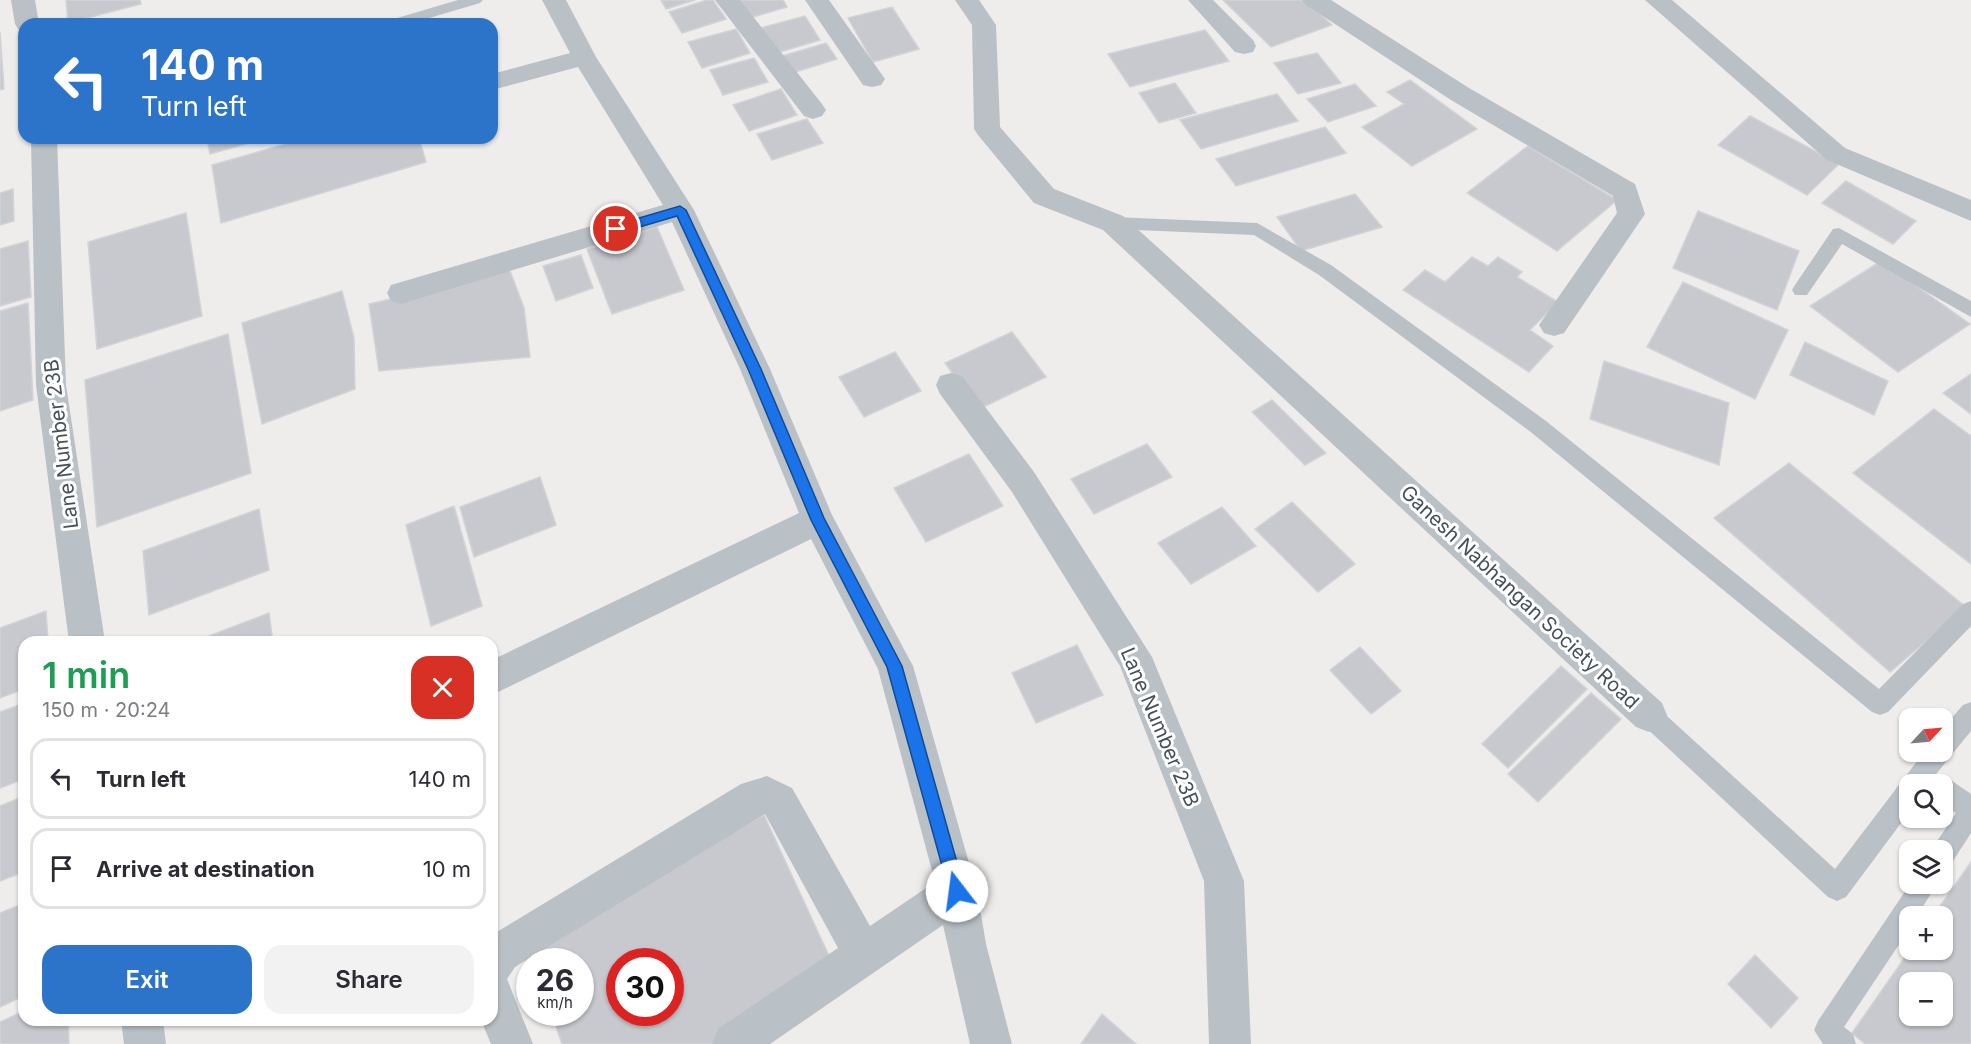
<!DOCTYPE html>
<meta charset="utf-8">
<style>
body{margin:0;font-family:Inter,sans-serif;background:#f2f2f3;color:#2b2b33;height:100vh;display:flex;flex-direction:column;font-size:22px;white-space:nowrap}
*{box-sizing:border-box;margin:0}
p{font-size:20px;color:#7c7c81}
.icon{flex:none;width:33px;height:33px;fill:none;stroke:currentColor;stroke-width:2;stroke-linecap:round;stroke-linejoin:round}
.map{position:relative;flex:1;overflow:hidden}
.side{position:absolute;left:18px;top:636px;width:480px;height:390px;display:flex;flex-direction:column;background:#fff;border-radius:18px;box-shadow:0 2px 4px #0004}
.side>*{flex:none}
.hud{position:absolute;left:18px;top:18px;width:480px;height:126px;border-radius:18px;box-shadow:0 2px 4px #0004;background:#2c74c9;color:#fff;overflow:hidden}
.needle{width:39px;rotate:64deg}
.buttons{position:absolute;left:1899px;top:708px;display:grid;gap:12px}
.buttons a{display:grid;place-items:center;width:54px;height:54px;border-radius:12px;background:#fff;box-shadow:0 2px 4px #0004;font-size:30px}
.speed{position:absolute;left:516px;top:948px;display:flex;gap:12px;font-size:30px;font-weight:700;text-align:center}
.speed>*{display:grid;place-content:center;width:78px;height:78px;border-radius:50%;background:#fff;box-shadow:0 2px 4px #0004;line-height:1}
.speed small{font-size:15px;font-weight:400}
.speed .limit{border:9px solid #d22;background:#fff;color:#111}
.pin{position:absolute;display:grid;place-items:center;width:51px;height:51px;color:#fff;margin:-26px;border:3px solid #fff;border-radius:50%;box-shadow:0 2px 6px #0007}
.me{position:absolute;width:66px;margin:-33px;rotate:345deg;stroke-linejoin:round;filter:drop-shadow(0 0 4px #0008)}
.turn{display:flex;align-items:center;gap:21px;height:126px;padding:0 24px;font-size:27px}
.turn .icon{width:78px;height:78px;stroke-width:2.5}
.turn b{display:block;font-size:42px;line-height:51px}
.round{display:grid;place-items:center;flex:none;width:63px;height:63px;border-radius:18px;background:#f2f2f3}
.overview{display:flex;align-items:center;justify-content:space-between;height:102px;padding:0 24px}
h1{font-size:36px;font-weight:600;line-height:45px;color:#1e9e55}
.button{display:flex;gap:12px;margin-top:auto;padding:12px 24px}
.button a{flex:1;height:69px;border-radius:18px;background:#2c74c9;color:#fff;font-size:24px;font-weight:600;line-height:69px;text-align:center}
.button a+a{background:#f2f2f3;color:#2b2b33}
ul{padding:0;list-style:none}
li{display:flex;align-items:center;gap:18px;height:81px;margin:0 12px 9px;padding:0 12px;border:3px solid #e1e1e2;border-radius:18px}
li div{flex:1}
li b{display:block;font-size:22px}
li em{font-style:normal}
.map>svg:first-child{display:block}
</style>
<div class="map">
<svg width="1971" height="1044" viewBox="0 0 1971 1044">
<rect width="100%" height="100%" fill="#efecec"/>
<g fill="#c7c9cf" stroke="#d1d3d7" stroke-width="1.5" fill-rule="evenodd">
<polygon points="66,0 140,0 141,4 68,23"/>
<polygon points="661,0 695,0 666,9"/>
<polygon points="707,0 713,0 726,19 682,33 669,12"/>
<polygon points="739,0 783,0 787,7 750,18"/>
<polygon points="1223,0 1305,0 1332,25 1271,47"/>
<polygon points="892,7 919,49 873,62 848,18"/>
<polygon points="805,16 820,40 773,54 760,28"/>
<polygon points="736,29 750,53 702,68 688,42"/>
<polygon points="1205,30 1229,61 1130,87 1108,54"/>
<polygon points="0,32 4,89 0,90"/>
<polygon points="826,43 837,59 792,73 782,56"/>
<polygon points="1317,53 1341,83 1298,94 1274,63"/>
<polygon points="754,58 768,82 723,95 710,70"/>
<polygon points="1410,80 1477,129 1412,166 1362,127 1404,104 1387,92"/>
<polygon points="1175,83 1196,113 1159,123 1139,93"/>
<polygon points="1355,84 1376,106 1328,122 1307,99"/>
<polygon points="781,89 797,115 749,131 733,105"/>
<polygon points="1277,94 1298,121 1201,149 1180,120"/>
<polygon points="1750,116 1839,164 1807,195 1718,145"/>
<polygon points="807,119 823,143 772,160 757,134"/>
<polygon points="1325,127 1346,153 1236,186 1216,159"/>
<polygon points="207,138 267,138 210,154"/>
<polygon points="307,138 419,138 426,162 221,223 212,165"/>
<polygon points="1528,146 1617,200 1557,251 1467,193"/>
<polygon points="1846,181 1916,221 1893,244 1822,203"/>
<polygon points="13,189 14,221 0,225 0,193"/>
<polygon points="1355,194 1382,227 1301,251 1277,217"/>
<polygon points="1698,211 1799,251 1777,310 1673,268"/>
<polygon points="186,213 202,316 97,349 88,242"/>
<polygon points="657,227 684,290 612,314 587,249"/>
<polygon points="28,241 31,297 0,306 0,249"/>
<polygon points="581,255 593,288 556,301 543,266"/>
<polygon points="1472,257 1488,266 1498,257 1522,272 1517,277 1558,302 1530,330 1553,346 1529,372 1403,290 1425,270 1445,282"/>
<polygon points="1881,261 1970,324 1898,372 1810,306"/>
<polygon points="507,263 524,308 530,357 379,371 369,304 412,294"/>
<polygon points="1683,282 1788,330 1755,399 1647,347"/>
<polygon points="342,291 354,338 355,389 262,424 242,323"/>
<polygon points="28,303 33,400 0,411 0,311"/>
<polygon points="1012,332 1046,377 979,409 945,363"/>
<polygon points="228,334 251,473 97,527 85,380"/>
<polygon points="1805,342 1888,381 1874,415 1790,375"/>
<polygon points="895,352 921,391 864,417 839,377"/>
<polygon points="1604,361 1729,403 1719,465 1590,419"/>
<polygon points="1971,374 1971,414 1943,393"/>
<polygon points="1272,400 1326,453 1305,465 1252,412"/>
<polygon points="1934,409 1971,436 1971,564 1853,473"/>
<polygon points="1147,444 1172,477 1094,514 1071,479"/>
<polygon points="969,454 1003,506 926,542 894,488"/>
<polygon points="1789,463 1966,607 1890,672 1714,518"/>
<polygon points="540,477 556,525 474,557 460,507"/>
<polygon points="1292,502 1355,564 1318,592 1255,529"/>
<polygon points="454,506 482,606 431,626 406,525"/>
<polygon points="1222,507 1256,546 1191,584 1158,543"/>
<polygon points="259,509 269,570 149,615 143,551"/>
<polygon points="46,611 48,642 24,642 24,689 0,698 0,628"/>
<polygon points="269,613 273,642 193,642"/>
<polygon points="1077,645 1103,695 1036,723 1012,673"/>
<polygon points="1360,647 1401,691 1371,714 1330,670"/>
<polygon points="1561,666 1587,689 1508,768 1482,744"/>
<polygon points="1591,693 1621,719 1538,802 1508,774"/>
<polygon points="24,703 24,779 0,788 0,712"/>
<polygon points="24,796 24,872 0,881 0,806"/>
<path d="M764,815l72,156 -124,73h-150l-11,-32h29v-50h-46l-6,-19zM620,962h50v50h-50z"/>
<path d="M1971,862v182h-106l-13,-11 58,-83h32v-34h-9zM1910,982h32v34h-32z"/>
<polygon points="24,903 24,996 0,1007 0,913"/>
<polygon points="1755,955 1798,998 1771,1028 1728,984"/>
<polygon points="24,1011 24,1020 68,1020 69,1044 0,1044 0,1022"/>
<polygon points="1102,1014 1136,1044 1081,1044"/>
</g>
<g fill="none" stroke-linecap="round" stroke-linejoin="round">
<g fill="#b9c1c7" fill-rule="evenodd">
<polygon points="458,0 483,0 480,3 409,24 384,24 387,21"/>
<polygon points="1113,217 1257,223 1331,265 1546,421 1879,689 1963,604 1971,601 1971,626 1888,712 1880,715 1872,712 1532,433 1319,275 1254,235 1113,229 1107,228 1104,223 1107,218"/>
<polygon points="1839,228 1971,301 1971,317 1842,244 1807,295 1795,295 1792,290 1795,285 1833,229"/>
<polygon points="1971,702 1971,731 1928,784 1910,784 1910,811 1846,897 1837,901 1828,897 1641,723 1637,715 1641,707 1649,704 1657,707 1835,869 1924,752 1942,752 1942,729 1963,705"/>
<polygon points="1942,774 1971,794 1971,833 1951,864 1942,867 1942,850 1931,850 1956,813 1942,802 1942,784 1931,784 1934,778"/>
<polygon points="1910,884 1937,884 1917,916 1910,916 1910,928 1844,1027 1853,1034 1856,1044 1823,1044 1814,1030 1818,1021"/>
</g>
<g fill="#b9c1c7" fill-rule="evenodd">
<polygon points="11,0 35,0 39,24 24,24 24,31 18,29 15,24"/>
<polygon points="542,0 566,0 596,57 694,210 770,369 832,515 913,666 977,891 986,944 1012,1044 970,1044 943,925 770,1044 712,1044 718,1029 838,948 765,814 515,967 507,979 533,1044 491,1044 481,1020 492,1020 492,935 741,784 767,776 792,788 870,926 935,882 878,669 811,539 492,695 492,660 799,513 740,369 672,222 401,304 391,301 387,293 391,285 663,205 578,67 492,90 492,74 570,53"/>
<polygon points="715,0 740,0 822,104 826,110 822,116 813,119 804,116"/>
<polygon points="805,0 829,0 885,79 881,85 872,87 863,85"/>
<polygon points="955,0 979,0 996,25 1000,127 1054,189 1123,216 1662,703 1667,715 1662,727 1649,732 1636,727 1103,230 1034,203 978,135 974,129 972,25"/>
<polygon points="1188,0 1213,0 1253,40 1256,46 1253,52 1244,54 1235,52"/>
<polygon points="1302,0 1331,0 1469,88 1635,184 1645,214 1564,333 1554,336 1544,333 1539,325 1617,213 1613,196 1451,100 1306,5"/>
<polygon points="1645,0 1672,0 1845,148 1971,200 1971,221 1827,160"/>
<polygon points="31,138 57,138 66,385 105,642 69,642 36,385"/>
<polygon points="951,373 962,376 1034,472 1152,657 1244,881 1251,1044 1209,1044 1204,881 1120,666 1012,492 940,394 936,385 940,376"/>
<polygon points="121,1020 163,1020 166,1044 124,1044"/>
</g>
</g>
<polygon fill="#1a73e8" stroke="#114b97" stroke-width="1.5" points="680,206 686,210 761,369 824,518 902,666 965,891 962,897 957,900 951,897 949,891 887,667 811,520 748,369 677,216 616,234 610,229 612,226"/>
<g text-anchor="middle" dominant-baseline="central" stroke-width="6" stroke-linejoin="round" paint-order="stroke">
<g font-size="20" fill="#475057" stroke="#fff">
<text transform="translate(61 444) rotate(-97)">Lane Number 23B</text>
<text transform="translate(1520 597) rotate(43)">Ganesh Nabhangan Society Road</text>
<text transform="translate(1160 727) rotate(67)">Lane Number 23B</text>
</g>
</g>
</svg>
<div class="buttons">
<a><svg class="needle" viewBox="-14 -14 28 28"><path d="M0-13l5 13h-10z" fill="#e53935"/><path d="M0 13l5-13h-10z" fill="#7c7c81"/></svg></a>
<a><svg class="icon" aria-label="search" viewBox="0 0 24 24"><circle cx="10" cy="10" r="6"/><path d="M15 15l6 6"/></svg></a>
<a><svg class="icon" aria-label="layers" viewBox="0 0 24 24"><path d="M12 4l9 5-9 5-9-5zM3 14l9 5 9-5"/></svg></a>
<a>+</a>
<a>−</a>
</div>
<div class="speed"><div>26<small>km/h</small></div><div class="limit">30</div></div>
<div class="pin" style="left:616px;top:229px;background:#d93025"><svg class="icon" aria-label="arrive" viewBox="0 0 24 24"><path d="M6 21V4h12l-3 4 3 4H6"/></svg></div>
<svg class="me" style="left:957px;top:891px" viewBox="-20 -20 40 40"><circle r="19" fill="#fff"/><path d="M0-13L10 11 0 6-10 11z" fill="#1a73e8"/></svg>
<div class="hud">
<div class="turn"><svg class="icon" aria-label="left" viewBox="0 0 24 24"><path d="M17 20v-9H6M10 6l-5 5 5 5"/></svg><div><b>140 m</b>Turn left</div></div>
</div>
<section class="side">
<div class="overview"><div><h1>1 min</h1><p>150 m · 20:24</p></div><a class="round" style="background:#d93025;color:#fff"><svg class="icon" aria-label="close" viewBox="0 0 24 24"><path d="M6 6l12 12M18 6L6 18"/></svg></a></div>
<ul>
<li><svg class="icon" aria-label="left" viewBox="0 0 24 24"><path d="M17 20v-9H6M10 6l-5 5 5 5"/></svg><div><b>Turn left</b></div><em>140 m</em></li>
<li><svg class="icon" aria-label="arrive" viewBox="0 0 24 24"><path d="M6 21V4h12l-3 4 3 4H6"/></svg><div><b>Arrive at destination</b></div><em>10 m</em></li>
</ul>
<div class="button"><a>Exit</a><a>Share</a></div>
</section>
</div>
